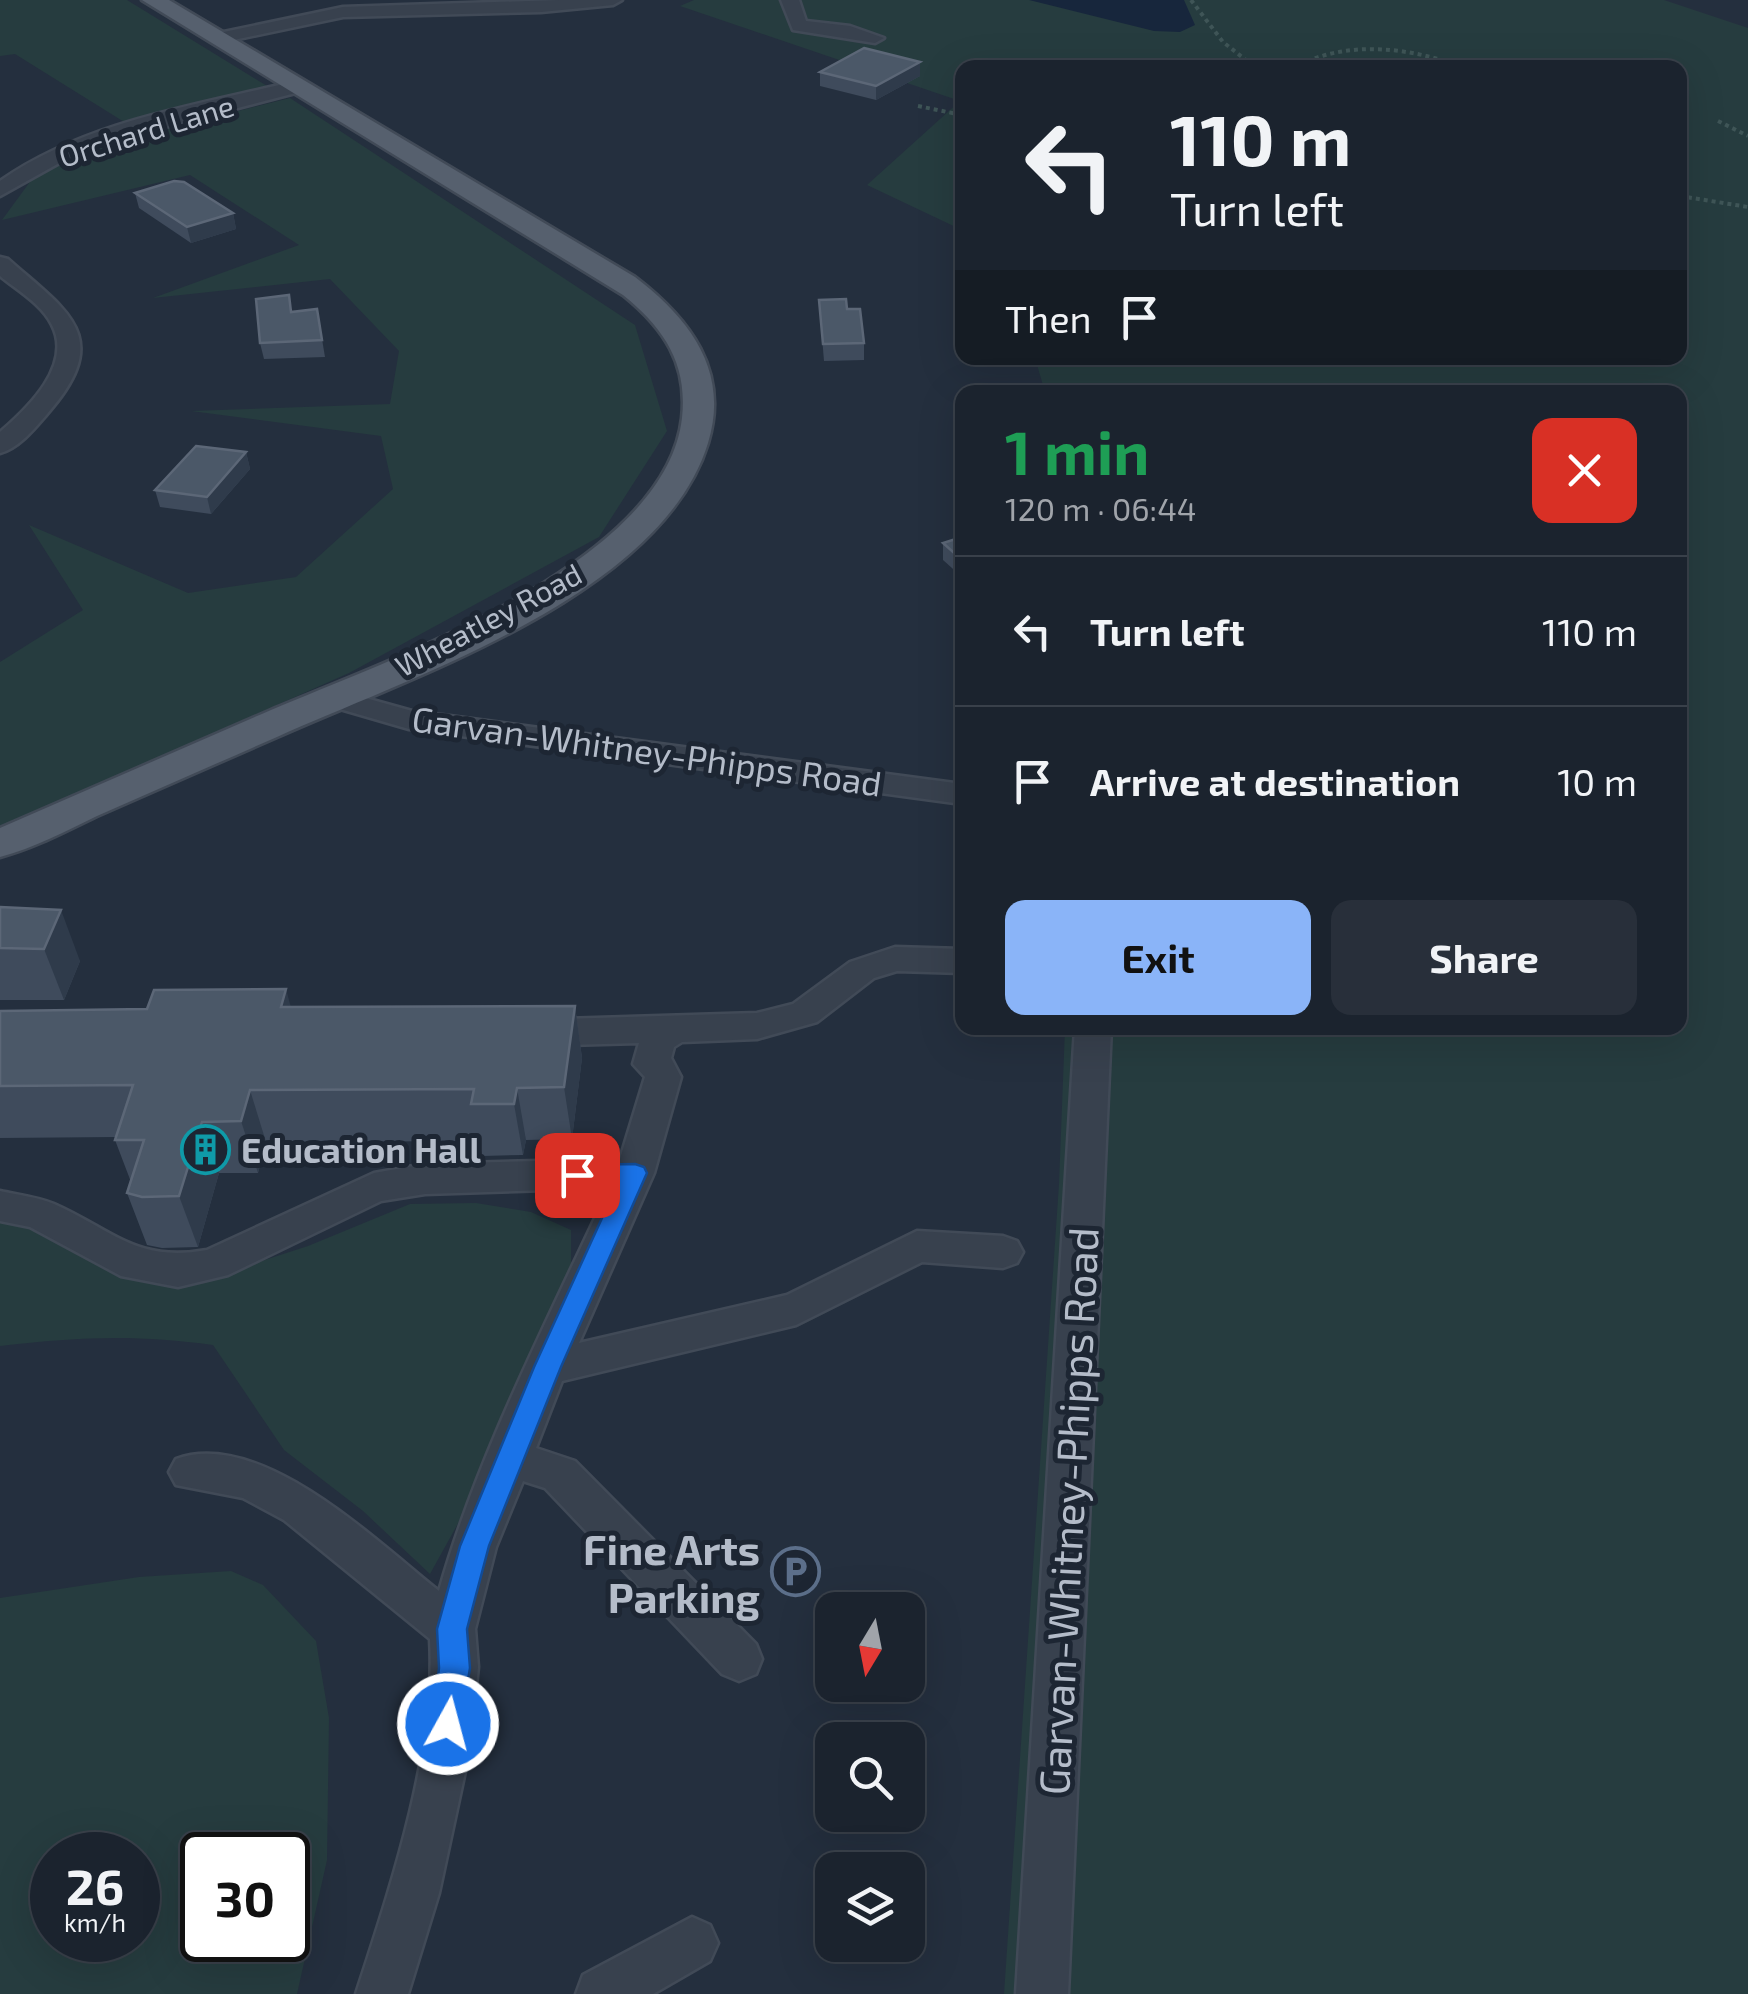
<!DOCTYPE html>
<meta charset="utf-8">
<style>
body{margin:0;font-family:"Exo 2",sans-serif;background:#282f3a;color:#f1f3f6;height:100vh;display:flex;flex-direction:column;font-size:38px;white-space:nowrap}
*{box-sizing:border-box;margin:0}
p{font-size:32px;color:#a0a4aa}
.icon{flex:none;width:55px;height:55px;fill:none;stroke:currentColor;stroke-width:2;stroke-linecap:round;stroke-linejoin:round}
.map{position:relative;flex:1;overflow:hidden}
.side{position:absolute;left:955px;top:385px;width:732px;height:650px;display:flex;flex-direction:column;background:#1b232e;border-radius:20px;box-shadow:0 10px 40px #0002,0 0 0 2px #39404a}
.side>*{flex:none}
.guide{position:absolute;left:955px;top:60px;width:732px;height:305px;border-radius:20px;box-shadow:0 10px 40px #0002,0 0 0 2px #39404a;background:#1b232e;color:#f1f3f6;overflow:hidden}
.needle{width:65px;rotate:190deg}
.buttons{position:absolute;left:815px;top:1592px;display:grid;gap:20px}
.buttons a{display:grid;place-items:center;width:110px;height:110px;border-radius:20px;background:#1b232e;box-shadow:0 10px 40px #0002,0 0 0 2px #39404a;font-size:50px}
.speed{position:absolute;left:30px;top:1832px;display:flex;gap:20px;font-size:50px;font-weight:700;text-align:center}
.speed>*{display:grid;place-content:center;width:130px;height:130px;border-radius:50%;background:#1b232e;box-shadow:0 10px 40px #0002,0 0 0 2px #39404a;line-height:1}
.speed small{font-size:25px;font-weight:400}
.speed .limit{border:5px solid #111;border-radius:15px;background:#fff;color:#111}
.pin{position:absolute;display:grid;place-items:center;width:85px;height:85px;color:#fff;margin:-42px;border-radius:20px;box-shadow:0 5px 15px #0006}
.me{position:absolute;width:110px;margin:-55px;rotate:7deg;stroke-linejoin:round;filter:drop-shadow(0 0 8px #0008)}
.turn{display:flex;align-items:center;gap:35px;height:210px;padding:0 50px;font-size:45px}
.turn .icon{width:130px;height:130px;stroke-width:2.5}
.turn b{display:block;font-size:70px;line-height:85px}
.then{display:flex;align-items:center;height:95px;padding:0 50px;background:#0003;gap:20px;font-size:38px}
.round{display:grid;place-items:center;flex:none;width:105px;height:105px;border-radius:20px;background:#282f3a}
.headline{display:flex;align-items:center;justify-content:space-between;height:170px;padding:0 50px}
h1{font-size:60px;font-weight:700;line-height:75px;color:#1e9e55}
.button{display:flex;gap:20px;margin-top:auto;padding:20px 50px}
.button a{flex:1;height:115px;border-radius:20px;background:#8ab4f8;color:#111;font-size:40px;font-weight:700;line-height:115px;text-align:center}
.button a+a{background:#282f3a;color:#f1f3f6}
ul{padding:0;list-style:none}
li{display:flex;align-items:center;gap:30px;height:150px;padding:0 50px;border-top:2px solid #39404a}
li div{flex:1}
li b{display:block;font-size:38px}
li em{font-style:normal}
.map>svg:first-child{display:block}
</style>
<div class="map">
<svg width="1748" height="1994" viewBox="0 0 1748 1994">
<rect width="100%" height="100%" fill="#242f3e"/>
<g fill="#263c3f" fill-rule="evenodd">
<polygon points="0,0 127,0 267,86 129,125 15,54 0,56"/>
<polygon points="694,0 1664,0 1748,28 1748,1994 1004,1994 1059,1184 1065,1028 1680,1028 1680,392 1045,392 1035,358 1680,358 1680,68 962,68 962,230 867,185 960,101 680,6"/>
<polygon points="290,98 635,325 667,431 599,537 349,673 0,828 0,662 83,610 29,525 188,593 296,577 393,489 381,436 191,411 390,404 399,351 330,279 153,298 299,245 190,175 2,220 32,179 92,148"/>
<path d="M476,1203l55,9 40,18v48l-90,204 -51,92 -67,-63 -79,-61 -71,-105c-76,-11 -137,-8 -213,1v-140l135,59 108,2 65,-21 102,-42z"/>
<path d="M231,1571l32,14 53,56 13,77 -2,142 -30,134h-297v-396l139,-21zM52,1855h86v85h-86zM202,1855h86v85h-86z"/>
</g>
<polygon fill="#17263c" points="1029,0 1184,0 1195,25 1180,32 1154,31"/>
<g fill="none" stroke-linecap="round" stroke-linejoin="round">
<defs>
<g id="minor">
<polygon points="559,0 622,0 613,5 541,12 343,17 219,43 210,38 219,33 343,7"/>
<polygon points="781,0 799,0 806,21 850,26 884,38 875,43 793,30"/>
<path d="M300,80l9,6 -2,4 -199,52 -38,15 -70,39v-15c87,-61 199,-76 300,-101z"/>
<path d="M0,257l8,2c58,52 108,77 39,155 -12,14 -28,34 -47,39v-21c28,-24 73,-67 52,-107 -10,-21 -35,-35 -52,-49z"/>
<polygon points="333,689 412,711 962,784 962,804 409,729 323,704 318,698 323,692"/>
<path d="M895,947l67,2v24l-65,-2 -23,7 -57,44 -60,17 -75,3 -8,5 -3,11 10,19 -27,96 -75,170 208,-48 130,-64 86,5 14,5 6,11 -6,11 -14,5 -81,-6 -126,63 -234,56 -26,67 39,13 181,183 6,15 -6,15 -17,7 -17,-7 -177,-186 -22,-7 -27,66 -21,82 3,38 -9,86 -30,140 -31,101h-52c34,-105 81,-244 74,-355l-146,-119 -41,-22 -67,-13 -7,-13 7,-13c85,-31 201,83 263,132 39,-138 110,-273 170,-403l-184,6 -44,7 -153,74 -50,12 -57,-11 -91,-49 -30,-6v-30c18,4 37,6 54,13 59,26 82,59 153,46l167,-77 51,-9 195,-5 25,-82 -12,-13 6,-21 -108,3 -13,-4 -5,-9 5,-9 13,-4 226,-7 36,-9 57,-42z"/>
<polygon points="1075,1028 1111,1028 1068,1994 1016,1994"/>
<polygon points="692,1917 710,1925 718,1943 710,1961 653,1994 576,1994 583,1975"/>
</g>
<path id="major" d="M142,0h27l466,277c55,42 95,94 73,166 -47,153 -298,234 -431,294 -60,26 -120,53 -180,79 -31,15 -63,32 -97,41v-29c90,-39 181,-79 271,-118 119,-51 394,-145 411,-292 6,-54 -18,-90 -59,-123z"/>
</defs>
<use href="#minor" stroke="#414a57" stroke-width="5"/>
<use href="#major" stroke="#414a57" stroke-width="5"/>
<g stroke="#3f5557" stroke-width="4" stroke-dasharray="4 4" stroke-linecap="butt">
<polyline points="1191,0 1223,42 1256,68"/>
<path d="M1293,68c53,-29 117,-21 172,0"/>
<polyline points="918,106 962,115"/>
<polyline points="1718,121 1748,136"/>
<polyline points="1680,196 1748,207"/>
</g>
<use href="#minor" fill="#38414e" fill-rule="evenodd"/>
<use href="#major" fill="#56606e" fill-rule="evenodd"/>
</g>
<g fill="#3f4b5c">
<polygon points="920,62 920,76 876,100 820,86 820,72"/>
<polygon points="135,193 233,213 236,229 191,243 139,208"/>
<polygon points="819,300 847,309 864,343 864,360 824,361"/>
<polygon points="317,309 325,357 264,359 260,343 292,312"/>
<polygon points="246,452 250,469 211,514 160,507 155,490"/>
<polygon points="962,537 962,577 943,560 943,543"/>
<polygon points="0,907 80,961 64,1000 0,1000"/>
<polygon points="575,1006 582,1058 572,1139 526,1140 523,1155 482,1156 479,1141 266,1142 258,1173 219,1173 198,1247 162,1248 147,1245 127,1193 131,1182 115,1140 116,1137 0,1138 0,1011"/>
</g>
<g fill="#2f3b4b">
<polygon points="920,62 920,76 876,100 876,86"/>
<polygon points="233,213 236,229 191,243 187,227"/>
<polygon points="246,452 250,469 211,514 207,497"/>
<polygon points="61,910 80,961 64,1000 44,949"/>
<polygon points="286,989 300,1041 281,1007"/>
<polygon points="575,1006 582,1058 572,1139 564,1087"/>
<polygon points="517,1088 526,1140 523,1155 514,1104"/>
<polygon points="250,1090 266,1142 258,1173 241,1121"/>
<polygon points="202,1122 219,1173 198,1247 179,1196"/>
</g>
<g fill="#4b5868" stroke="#5c6777" stroke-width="2.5">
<polygon points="864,48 920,62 876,86 820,72"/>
<polygon points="174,181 184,182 233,213 187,227 135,193"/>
<polygon points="289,295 291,312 317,309 322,340 260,343 256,299"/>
<polygon points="846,299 847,309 860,309 864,343 823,344 819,300"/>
<polygon points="196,446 246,452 207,497 155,490"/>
<polygon points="962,537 962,560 943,543"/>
<polygon points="0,907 61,910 44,949 0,948"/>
<polygon points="286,989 281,1007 575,1006 564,1087 517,1088 514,1104 471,1104 474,1089 250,1090 241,1121 202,1122 179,1196 142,1197 127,1193 144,1140 115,1140 133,1085 0,1086 0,1011 147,1009 154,990"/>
</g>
<polygon fill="#1a73e8" stroke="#114b97" stroke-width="2.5" points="635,1164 644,1167 647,1173 561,1367 489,1546 467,1629 470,1668 459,1735 448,1739 437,1735 432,1724 439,1668 437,1629 460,1546 534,1367 618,1183 568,1181 565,1175 568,1168 577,1165"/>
<defs>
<symbol id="building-ring" viewBox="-11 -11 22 22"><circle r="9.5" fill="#1d2633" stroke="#0f9aa8" stroke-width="1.5"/><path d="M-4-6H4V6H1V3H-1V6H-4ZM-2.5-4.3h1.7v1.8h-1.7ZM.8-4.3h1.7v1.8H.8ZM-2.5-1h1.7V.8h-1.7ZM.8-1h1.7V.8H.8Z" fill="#0f9aa8"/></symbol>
<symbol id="parking-ring" viewBox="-11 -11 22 22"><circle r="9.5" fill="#1d2633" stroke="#5c6f8a" stroke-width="1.5"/><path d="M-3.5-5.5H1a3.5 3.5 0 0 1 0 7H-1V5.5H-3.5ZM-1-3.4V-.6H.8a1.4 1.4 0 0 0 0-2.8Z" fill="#5c6f8a"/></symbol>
</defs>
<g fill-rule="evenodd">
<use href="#building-ring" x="178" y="1122" width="55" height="55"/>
<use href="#parking-ring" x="768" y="1544" width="55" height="55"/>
</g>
<g text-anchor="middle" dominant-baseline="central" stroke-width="10" stroke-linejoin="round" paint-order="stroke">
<g font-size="30" fill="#b4bcc9" stroke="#1d2633">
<text transform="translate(146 130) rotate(-17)">Orchard Lane</text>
<text transform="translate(488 619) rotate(-28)">Wheatley Road</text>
</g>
<g font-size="35" fill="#b4bcc9" stroke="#1d2633">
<text transform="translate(647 750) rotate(8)">Garvan-Whitney-Phipps Road</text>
</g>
<g font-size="35" font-weight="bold" fill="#b4bcc9" stroke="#1d2633" text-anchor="start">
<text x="241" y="1149">Education Hall</text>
</g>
<g font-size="42" fill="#b4bcc9" stroke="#1d2633">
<text transform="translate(1067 1511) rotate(-87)">Garvan-Whitney-Phipps Road</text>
</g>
<g font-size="42" font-weight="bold" fill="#b4bcc9" stroke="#1d2633" text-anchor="end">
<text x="760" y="1548">Fine Arts<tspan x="760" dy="48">Parking</tspan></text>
</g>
</g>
</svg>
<div class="buttons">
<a><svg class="needle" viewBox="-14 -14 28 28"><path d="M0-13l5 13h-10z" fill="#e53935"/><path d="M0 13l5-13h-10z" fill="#a0a4aa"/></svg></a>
<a><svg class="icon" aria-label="search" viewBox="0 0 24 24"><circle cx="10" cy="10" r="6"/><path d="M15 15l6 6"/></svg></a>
<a><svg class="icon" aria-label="layers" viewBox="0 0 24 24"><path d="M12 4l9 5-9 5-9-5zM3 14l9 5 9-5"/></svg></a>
</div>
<div class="speed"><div>26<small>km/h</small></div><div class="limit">30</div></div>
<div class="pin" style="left:577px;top:1175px;background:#d93025"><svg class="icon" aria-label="arrive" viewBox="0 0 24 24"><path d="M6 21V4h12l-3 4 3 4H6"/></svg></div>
<svg class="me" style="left:448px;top:1724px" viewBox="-20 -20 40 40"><circle r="17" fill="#1a73e8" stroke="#fff" stroke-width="3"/><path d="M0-11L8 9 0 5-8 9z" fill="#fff"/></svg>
<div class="guide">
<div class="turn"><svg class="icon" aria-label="left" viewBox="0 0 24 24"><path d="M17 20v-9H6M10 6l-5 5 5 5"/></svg><div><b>110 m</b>Turn left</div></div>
<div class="then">Then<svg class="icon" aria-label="arrive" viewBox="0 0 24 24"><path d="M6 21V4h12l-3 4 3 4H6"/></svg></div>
</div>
<section class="side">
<div class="headline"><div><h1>1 min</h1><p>120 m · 06:44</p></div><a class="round" style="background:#d93025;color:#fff"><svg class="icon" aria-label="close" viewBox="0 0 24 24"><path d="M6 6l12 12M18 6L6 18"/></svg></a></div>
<ul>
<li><svg class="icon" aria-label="left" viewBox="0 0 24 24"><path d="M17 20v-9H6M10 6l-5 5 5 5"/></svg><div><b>Turn left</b></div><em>110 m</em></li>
<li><svg class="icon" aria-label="arrive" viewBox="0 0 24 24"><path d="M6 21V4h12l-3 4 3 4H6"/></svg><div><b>Arrive at destination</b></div><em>10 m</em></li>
</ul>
<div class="button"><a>Exit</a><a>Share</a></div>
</section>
</div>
